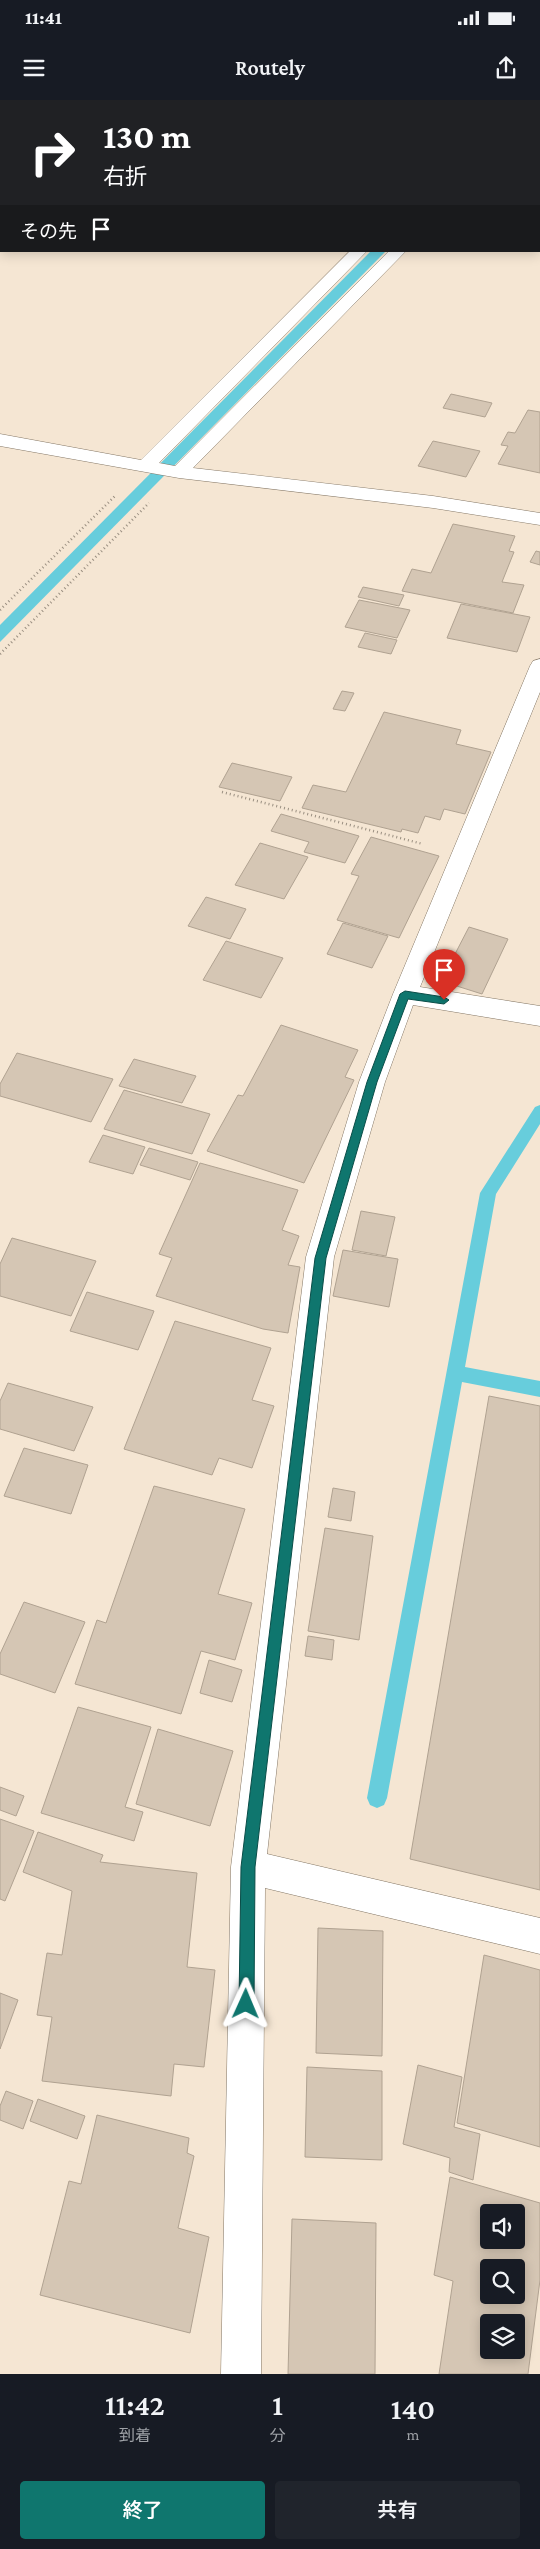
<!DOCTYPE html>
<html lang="ja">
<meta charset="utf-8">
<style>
body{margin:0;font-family:"Crimson Pro","Noto Sans JP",serif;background:#20242c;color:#f1f3f6;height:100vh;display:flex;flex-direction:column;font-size:19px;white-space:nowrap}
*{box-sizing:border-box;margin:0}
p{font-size:16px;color:#9ea1a6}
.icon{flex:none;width:28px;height:28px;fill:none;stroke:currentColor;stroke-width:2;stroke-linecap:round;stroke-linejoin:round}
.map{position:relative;height:2274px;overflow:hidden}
.details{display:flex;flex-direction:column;background:#171b24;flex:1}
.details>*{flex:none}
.banner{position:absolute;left:0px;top:0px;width:540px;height:152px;box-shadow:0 2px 12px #0003;background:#202124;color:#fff;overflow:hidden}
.tools{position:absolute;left:480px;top:2104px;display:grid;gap:10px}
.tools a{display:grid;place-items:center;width:45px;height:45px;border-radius:5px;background:#171b24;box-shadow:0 2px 12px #0003;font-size:25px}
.pin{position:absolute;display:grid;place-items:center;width:42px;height:42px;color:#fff;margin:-51px -21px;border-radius:50% 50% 50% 0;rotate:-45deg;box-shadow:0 0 5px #0007}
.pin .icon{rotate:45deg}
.me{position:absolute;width:55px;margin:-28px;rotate:1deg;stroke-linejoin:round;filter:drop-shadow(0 0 4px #0008)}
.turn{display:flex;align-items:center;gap:18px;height:105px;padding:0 20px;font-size:22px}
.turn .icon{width:65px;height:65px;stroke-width:2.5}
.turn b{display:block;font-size:35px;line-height:42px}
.then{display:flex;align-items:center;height:48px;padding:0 20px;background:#0003;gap:10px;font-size:19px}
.eta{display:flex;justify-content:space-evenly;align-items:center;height:85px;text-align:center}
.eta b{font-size:30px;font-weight:600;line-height:35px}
.action{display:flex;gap:10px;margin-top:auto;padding:10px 20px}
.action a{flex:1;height:58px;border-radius:5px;background:#0f766e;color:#fff;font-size:20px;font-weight:600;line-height:58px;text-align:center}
.action a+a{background:#20242c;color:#f1f3f6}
.status{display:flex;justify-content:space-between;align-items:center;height:35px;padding:0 25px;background:#171b24;direction:ltr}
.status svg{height:14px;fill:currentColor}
header{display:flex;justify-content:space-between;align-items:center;height:65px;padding:0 20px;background:#171b24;font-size:22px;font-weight:600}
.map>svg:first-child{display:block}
</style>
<div class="status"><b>11:41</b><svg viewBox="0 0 49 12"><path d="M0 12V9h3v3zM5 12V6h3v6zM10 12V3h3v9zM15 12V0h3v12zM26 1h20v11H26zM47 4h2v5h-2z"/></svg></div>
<header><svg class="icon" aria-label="menu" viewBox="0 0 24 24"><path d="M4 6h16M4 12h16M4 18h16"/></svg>Routely<svg class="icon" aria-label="share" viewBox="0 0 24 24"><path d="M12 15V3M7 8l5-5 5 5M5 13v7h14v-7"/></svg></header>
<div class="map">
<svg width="540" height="2274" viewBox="0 0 540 2274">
<rect width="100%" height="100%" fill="#f5e6d3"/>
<polygon fill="#67cddc" points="371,151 386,151 0,542 0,525"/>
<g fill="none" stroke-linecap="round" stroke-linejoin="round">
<polygon fill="#67cddc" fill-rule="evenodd" points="540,1005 540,1024 496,1094 465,1267 540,1281 540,1297 462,1282 387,1698 384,1705 377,1708 370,1705 367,1698 480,1093 535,1007"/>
</g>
<g fill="#d5c6b4" stroke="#b0a291" fill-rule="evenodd">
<polygon points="451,294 492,303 485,317 443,308"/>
<polygon points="528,310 540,312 540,373 498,364 508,346 501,345 508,332 515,333"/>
<polygon points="433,341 480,351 466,377 418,366"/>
<polygon points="453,424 515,436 509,451 514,452 502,482 524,485 513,513 402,491 412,469 431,473"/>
<polygon points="536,451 540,452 540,465 530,462"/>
<polygon points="363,487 404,495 399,506 358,497"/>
<polygon points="359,500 410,510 397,538 345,527"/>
<polygon points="461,504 530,517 517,552 447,538"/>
<polygon points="365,533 397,540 391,554 358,547"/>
<polygon points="342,591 354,593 345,611 333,609"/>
<polygon points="384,612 461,630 456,644 491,652 465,714 444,709 440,720 425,716 418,733 402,729 401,732 302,708 313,685 346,692"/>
<polygon points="232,663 292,677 280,701 219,687"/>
<polygon points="281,714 359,736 345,763 304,752 309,742 271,731"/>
<polygon points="371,737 439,756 399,838 337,820 359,776 351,774"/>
<polygon points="260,743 308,757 284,799 235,785"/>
<polygon points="206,797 246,809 230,839 188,826"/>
<polygon points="343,823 388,836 372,868 327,854"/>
<polygon points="469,827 508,839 482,894 441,881"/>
<polygon points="226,841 283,858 261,898 203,880"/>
<polygon points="281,925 358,950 345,977 354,980 304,1083 207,1051 238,995 243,996"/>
<polygon points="17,953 113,979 91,1022 0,996 0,984"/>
<polygon points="134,959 196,976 182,1003 119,986"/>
<polygon points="124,990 210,1014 192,1054 104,1029"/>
<polygon points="103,1035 145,1047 133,1074 89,1062"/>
<polygon points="149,1048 198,1062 190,1080 140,1065"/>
<polygon points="200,1063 298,1090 282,1130 299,1136 288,1165 300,1167 288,1233 263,1229 156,1196 172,1158 159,1154"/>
<polygon points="361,1111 395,1117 386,1156 352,1150"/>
<polygon points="12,1138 96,1161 71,1216 0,1196 0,1164"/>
<polygon points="343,1150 398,1159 389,1207 333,1196"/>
<polygon points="87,1192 154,1211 138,1250 70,1231"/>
<polygon points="175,1221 271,1248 252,1300 274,1306 252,1368 219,1358 212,1375 124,1349"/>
<polygon points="8,1283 93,1307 74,1351 0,1329 0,1301"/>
<polygon points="489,1296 540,1306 540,1790 410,1759"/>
<polygon points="24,1348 88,1365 71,1414 4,1396"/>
<polygon points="154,1386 245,1409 218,1494 252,1503 235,1560 201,1551 181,1614 75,1584 97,1520 106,1523"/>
<polygon points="333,1388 355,1392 351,1421 328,1417"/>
<polygon points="325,1428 373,1436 359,1540 308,1531"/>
<polygon points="24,1502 85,1522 55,1593 0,1574 0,1554"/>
<polygon points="308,1536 334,1540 332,1560 305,1556"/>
<polygon points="209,1560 242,1570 232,1602 200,1593"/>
<polygon points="78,1607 151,1627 125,1707 143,1712 134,1741 41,1713"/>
<polygon points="158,1629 233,1651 210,1726 136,1704"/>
<polygon points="0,1687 24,1696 16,1716 0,1710"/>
<polygon points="0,1719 34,1731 5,1801 0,1799"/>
<polygon points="38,1732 103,1755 100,1762 197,1773 187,1867 215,1870 204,1967 174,1964 171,1996 42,1981 52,1917 37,1915 47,1853 62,1855 72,1791 23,1772"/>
<polygon points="318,1828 383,1831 382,1956 316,1953"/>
<polygon points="484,1855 540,1870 540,2047 457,2023"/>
<polygon points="0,1893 18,1900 0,1949"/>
<polygon points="418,1965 462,1977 454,2027 480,2034 473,2080 449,2072 450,2058 403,2044"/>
<polygon points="307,1967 382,1971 382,2060 305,2057"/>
<polygon points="6,1991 33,2001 23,2029 0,2020 0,2006"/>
<polygon points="38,1999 85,2016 77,2039 30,2021"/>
<polygon points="97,2015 189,2038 187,2053 194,2056 178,2128 209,2137 190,2233 40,2195 69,2081 81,2084"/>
<path d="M450,2077l90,26v77l-12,94h-89l14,-93 -19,-6zM489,2112h27v28h-27zM489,2168h27v27h-27zM489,2222h27v28h-27z"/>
<polygon points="292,2119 376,2123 375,2274 288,2274"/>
</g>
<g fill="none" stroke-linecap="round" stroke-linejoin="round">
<defs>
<g id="minor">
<polygon points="350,151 367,151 159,363 175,366 389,151 406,151 193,368 433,396 540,413 540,425 433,408 179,378 0,346 0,334 141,360"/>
<polygon points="540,559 540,592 420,887 540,906 540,926 413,905 385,982 334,1157 267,1754 540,1818 540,1854 265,1788 261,2274 221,2274 231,1767 306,1157 359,982 393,894 530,566 533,561"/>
</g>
</defs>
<use href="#minor" stroke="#857867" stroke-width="1"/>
<g stroke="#9a8f81" stroke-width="2.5" stroke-dasharray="1 3" stroke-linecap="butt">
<polyline points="0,510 115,396"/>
<polyline points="0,554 149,403"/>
<polyline points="222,692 423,744"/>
</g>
<use href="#minor" fill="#fff" fill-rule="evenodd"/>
</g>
<polygon fill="#0f766e" stroke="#0a4d48" points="405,891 444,897 449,900 444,904 408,899 377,982 326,1158 255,1767 254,1904 251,1909 246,1911 241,1909 239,1904 241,1767 315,1158 367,982 400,894"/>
</svg>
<div class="tools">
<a><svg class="icon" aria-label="sound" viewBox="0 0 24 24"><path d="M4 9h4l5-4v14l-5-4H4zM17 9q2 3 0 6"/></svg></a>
<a><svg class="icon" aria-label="search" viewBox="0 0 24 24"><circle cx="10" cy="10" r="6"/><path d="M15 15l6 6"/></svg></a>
<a><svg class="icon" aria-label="layers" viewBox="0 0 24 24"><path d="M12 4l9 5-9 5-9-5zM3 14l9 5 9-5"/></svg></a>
</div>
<div class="pin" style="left:444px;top:900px;background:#d93025"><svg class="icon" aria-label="arrive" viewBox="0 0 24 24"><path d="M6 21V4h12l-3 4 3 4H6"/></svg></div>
<svg class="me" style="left:246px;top:1904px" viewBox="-20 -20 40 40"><path d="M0-17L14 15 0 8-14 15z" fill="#0f766e" stroke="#fff" stroke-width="4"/></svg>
<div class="banner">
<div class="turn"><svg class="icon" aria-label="right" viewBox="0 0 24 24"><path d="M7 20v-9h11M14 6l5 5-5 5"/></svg><div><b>130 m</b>右折</div></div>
<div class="then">その先<svg class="icon" aria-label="arrive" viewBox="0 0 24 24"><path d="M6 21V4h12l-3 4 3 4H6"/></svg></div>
</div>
</div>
<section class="details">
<div class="eta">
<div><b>11:42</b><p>到着</p></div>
<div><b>1</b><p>分</p></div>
<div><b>140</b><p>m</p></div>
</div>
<div class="action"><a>終了</a><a>共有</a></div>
</section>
